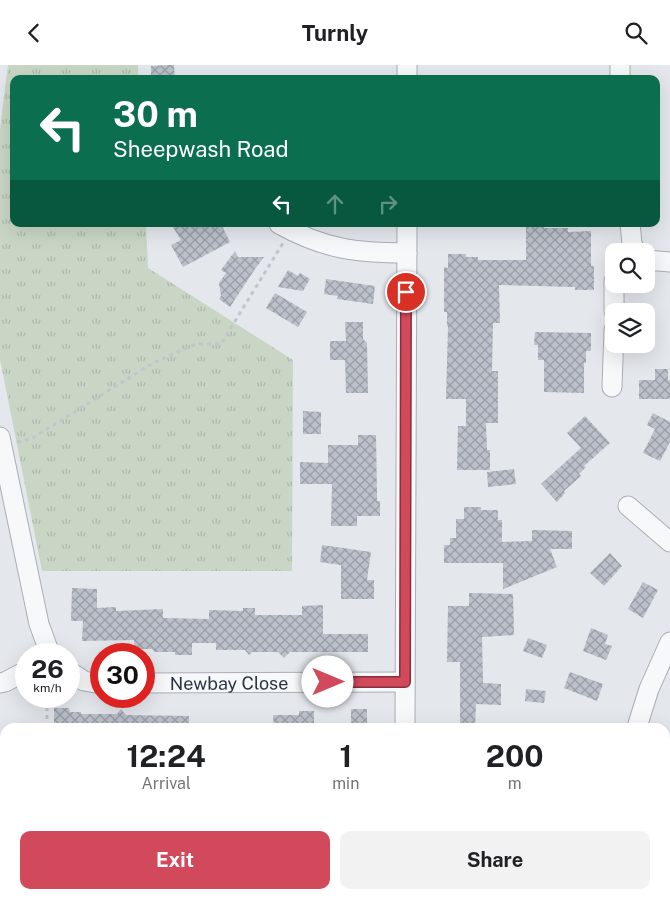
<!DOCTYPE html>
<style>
body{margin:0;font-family:"Public Sans",sans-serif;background:#f2f2f2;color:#202124;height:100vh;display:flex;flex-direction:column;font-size:19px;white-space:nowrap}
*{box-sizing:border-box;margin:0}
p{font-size:16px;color:#757577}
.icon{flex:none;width:28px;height:28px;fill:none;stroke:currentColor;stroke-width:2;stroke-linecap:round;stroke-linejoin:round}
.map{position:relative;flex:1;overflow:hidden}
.sheet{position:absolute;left:0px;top:658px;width:670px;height:176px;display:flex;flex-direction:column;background:#fff;border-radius:15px 15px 0 0;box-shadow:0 5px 20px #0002}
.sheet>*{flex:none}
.hud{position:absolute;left:10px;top:10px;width:650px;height:152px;border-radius:10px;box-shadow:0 5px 20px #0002;background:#0b6e4f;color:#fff;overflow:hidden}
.tools{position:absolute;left:605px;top:178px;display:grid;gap:10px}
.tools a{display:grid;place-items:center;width:50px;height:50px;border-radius:10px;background:#fff;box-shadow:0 5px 20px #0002;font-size:25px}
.speed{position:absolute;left:15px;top:578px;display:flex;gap:10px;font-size:25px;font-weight:700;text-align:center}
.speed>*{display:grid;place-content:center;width:65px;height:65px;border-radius:50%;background:#fff;box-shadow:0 5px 20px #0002;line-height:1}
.speed small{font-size:12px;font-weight:400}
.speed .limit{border:8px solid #d22;background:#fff;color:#111}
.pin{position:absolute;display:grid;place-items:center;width:42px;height:42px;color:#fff;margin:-21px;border:2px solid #fff;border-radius:50%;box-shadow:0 1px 5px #0007}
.me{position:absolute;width:55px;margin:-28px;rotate:90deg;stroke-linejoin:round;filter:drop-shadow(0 0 4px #0008)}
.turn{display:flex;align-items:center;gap:18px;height:105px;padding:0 20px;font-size:22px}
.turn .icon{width:65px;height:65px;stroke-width:2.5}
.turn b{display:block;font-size:35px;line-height:42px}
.lanes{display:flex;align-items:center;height:48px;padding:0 20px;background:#0003;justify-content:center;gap:25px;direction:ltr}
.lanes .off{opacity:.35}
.eta{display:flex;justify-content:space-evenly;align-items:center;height:85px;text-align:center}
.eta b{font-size:30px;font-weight:700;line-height:35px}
.button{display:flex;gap:10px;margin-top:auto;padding:10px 20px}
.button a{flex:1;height:58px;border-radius:10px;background:#d1495b;color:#fff;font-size:20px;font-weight:700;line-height:58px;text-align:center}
.button a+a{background:#f2f2f2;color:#202124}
header{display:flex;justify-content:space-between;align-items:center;height:65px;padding:0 20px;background:#fff;font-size:22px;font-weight:700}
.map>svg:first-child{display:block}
</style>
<header><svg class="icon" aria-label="back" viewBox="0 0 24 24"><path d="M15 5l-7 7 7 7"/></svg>Turnly<svg class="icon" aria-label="search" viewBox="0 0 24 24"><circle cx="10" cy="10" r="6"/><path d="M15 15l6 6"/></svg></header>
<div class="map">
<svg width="670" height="833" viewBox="0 0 670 833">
<defs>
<pattern id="park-tufts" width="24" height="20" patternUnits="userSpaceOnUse" patternTransform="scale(1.25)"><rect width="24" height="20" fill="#c9d6c5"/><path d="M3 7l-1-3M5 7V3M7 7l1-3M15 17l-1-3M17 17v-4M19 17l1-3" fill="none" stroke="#adb8ab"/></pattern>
<pattern id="building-cross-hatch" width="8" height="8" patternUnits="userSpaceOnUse" patternTransform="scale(1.25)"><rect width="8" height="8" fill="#bbc0ca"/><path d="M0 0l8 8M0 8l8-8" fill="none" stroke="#989da6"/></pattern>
</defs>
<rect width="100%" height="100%" fill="#e4e7ec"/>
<polygon fill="url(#park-tufts)" points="8,0 138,0 138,14 14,14 14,159 146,159 148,203 293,295 292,506 42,506 0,294 0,64"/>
<g fill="url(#building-cross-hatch)">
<polygon points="167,0 174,0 175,14 151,13 151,1"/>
<polygon points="171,159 221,159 230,177 183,202 171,180 181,175"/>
<polygon points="526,160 544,160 544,163 568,163 568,167 591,166 591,201 594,201 594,225 575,225 575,222 499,220 500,258 493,258 492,306 498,306 498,358 486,358 487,385 490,385 490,405 457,405 458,361 466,361 466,334 446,334 448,261 447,261 447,247 444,247 444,202 448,203 448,189 466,189 466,192 478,192 478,195 526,195"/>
<polygon points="235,186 238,192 264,192 255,204 230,242 219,234 221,231 219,218 226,208 221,205"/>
<polygon points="288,205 298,211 300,208 310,214 303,226 278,222"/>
<polygon points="326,214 375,221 373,239 337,234 338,231 324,229"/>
<polygon points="275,228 307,247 298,262 266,243"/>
<polygon points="345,257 363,257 363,274 367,278 368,328 346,328 345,295 330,295 330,276 346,276"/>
<polygon points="535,267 591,268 591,286 586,286 586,298 584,298 584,328 544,327 544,295 538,295 538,280 534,280"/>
<polygon points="655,304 668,304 668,315 670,315 670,334 639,334 639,315 655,315"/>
<polygon points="303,346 321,347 321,369 303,369"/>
<polygon points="653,348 670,357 670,377 660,396 643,388 655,364 647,360"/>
<polygon points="585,351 610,378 584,401 586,402 579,409 581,411 564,426 565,428 557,437 541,419 581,383 567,368"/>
<polygon points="358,370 376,370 377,430 377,436 380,436 380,451 357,451 357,461 331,461 332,419 300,419 300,397 328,398 328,380 358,380"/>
<polygon points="514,404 516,419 488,422 487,407"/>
<polygon points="464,442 481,442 481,445 498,445 498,455 502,455 502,477 532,476 532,465 572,466 572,484 550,484 557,502 503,524 503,498 444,498 444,480 450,480 450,473 456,473 456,454 464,454"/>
<polygon points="322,480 371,487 367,515 374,515 374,534 341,534 341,500 320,497"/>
<polygon points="610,488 622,501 604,521 590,508"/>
<polygon points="643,517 658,525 643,553 628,544"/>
<polygon points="72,523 97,524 97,543 116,542 116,546 163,544 163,553 209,554 209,545 243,546 243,543 255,543 255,550 302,550 302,541 323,540 323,569 368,569 368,587 290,587 284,593 278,587 252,587 249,590 245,585 216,585 216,578 192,578 192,590 175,590 175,587 155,587 152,584 135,584 134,575 82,576 83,556 71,556"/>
<polygon points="469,528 513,529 514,570 482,572 483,618 501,619 501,640 476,639 475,662 460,662 460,597 447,597 448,541 469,541"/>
<polygon points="591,563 608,570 605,579 612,581 606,595 583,586"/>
<polygon points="528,573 547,580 542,593 523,586"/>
<polygon points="570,607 603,619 597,636 564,623"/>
<polygon points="526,624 546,626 544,638 525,636"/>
<polygon points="54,643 69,643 70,647 81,647 81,649 117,649 121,644 126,650 189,651 189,662 54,662"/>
<rect x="351" y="644" width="16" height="18"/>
<polygon points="299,646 314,646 314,662 274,662 273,650 299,650"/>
</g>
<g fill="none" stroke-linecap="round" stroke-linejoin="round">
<defs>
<g id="street">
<polyline points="407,14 407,0"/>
<polyline points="620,14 620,0"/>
<path d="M279,159c45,25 77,29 128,29"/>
<polyline points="630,159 632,178 635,186"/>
<polyline points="646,195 670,197"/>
<polyline points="614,216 614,246"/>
<polyline points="612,322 614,265"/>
<polyline points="0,372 39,559 50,589"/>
<polyline points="628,441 670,477"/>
<polyline points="69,606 84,616 101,619"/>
<polyline points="0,618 5,617 26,606"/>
<path id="s1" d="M144,618l261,-1"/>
<polyline points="405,662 407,159"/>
<polyline points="637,662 649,624 670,577"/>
<polyline points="406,829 406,833"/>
<polyline points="626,833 626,829"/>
</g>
</defs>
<use href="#street" stroke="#a9aeb7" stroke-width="21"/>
<g stroke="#c2c5cb" stroke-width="3" stroke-dasharray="4 4" stroke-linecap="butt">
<polyline points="17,377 31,374 153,298 196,279 221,279 283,178"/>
<polyline points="47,662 47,631"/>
<polyline points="47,833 47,829"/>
</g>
<use href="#street" stroke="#f7f8fa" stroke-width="19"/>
</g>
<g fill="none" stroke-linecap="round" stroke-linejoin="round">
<defs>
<polyline id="route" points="328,617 405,617 406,227"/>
</defs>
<use href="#route" stroke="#882f3b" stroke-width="12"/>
<use href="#route" stroke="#d1495b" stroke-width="9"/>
</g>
<g text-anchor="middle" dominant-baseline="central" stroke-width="5" stroke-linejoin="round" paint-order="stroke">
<g font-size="18" fill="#2b3445" stroke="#f4f6f9">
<text stroke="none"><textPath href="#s1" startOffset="85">Newbay Close</textPath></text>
</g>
</g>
</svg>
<div class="tools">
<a><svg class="icon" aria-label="search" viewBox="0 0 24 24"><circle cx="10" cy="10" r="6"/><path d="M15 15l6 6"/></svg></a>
<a><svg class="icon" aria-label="layers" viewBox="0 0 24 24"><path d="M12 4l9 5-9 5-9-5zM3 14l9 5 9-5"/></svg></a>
</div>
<div class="speed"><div>26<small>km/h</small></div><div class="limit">30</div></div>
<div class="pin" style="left:406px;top:227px;background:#d93025"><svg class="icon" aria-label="arrive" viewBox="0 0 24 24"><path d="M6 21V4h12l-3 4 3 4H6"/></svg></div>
<svg class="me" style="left:328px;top:617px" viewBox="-20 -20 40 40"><circle r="19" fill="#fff"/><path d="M0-13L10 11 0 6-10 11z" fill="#d1495b"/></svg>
<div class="hud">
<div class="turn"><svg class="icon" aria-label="left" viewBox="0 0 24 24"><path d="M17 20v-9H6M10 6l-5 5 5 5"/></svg><div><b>30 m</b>Sheepwash Road</div></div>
<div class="lanes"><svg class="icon" aria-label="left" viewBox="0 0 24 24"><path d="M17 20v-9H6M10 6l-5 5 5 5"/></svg><svg class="icon off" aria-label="ahead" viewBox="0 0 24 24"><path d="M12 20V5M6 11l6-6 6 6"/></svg><svg class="icon off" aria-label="right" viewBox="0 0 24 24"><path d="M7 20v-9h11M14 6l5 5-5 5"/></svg></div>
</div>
<section class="sheet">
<div class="eta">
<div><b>12:24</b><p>Arrival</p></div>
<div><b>1</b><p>min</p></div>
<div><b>200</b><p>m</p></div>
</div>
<div class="button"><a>Exit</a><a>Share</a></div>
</section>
</div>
